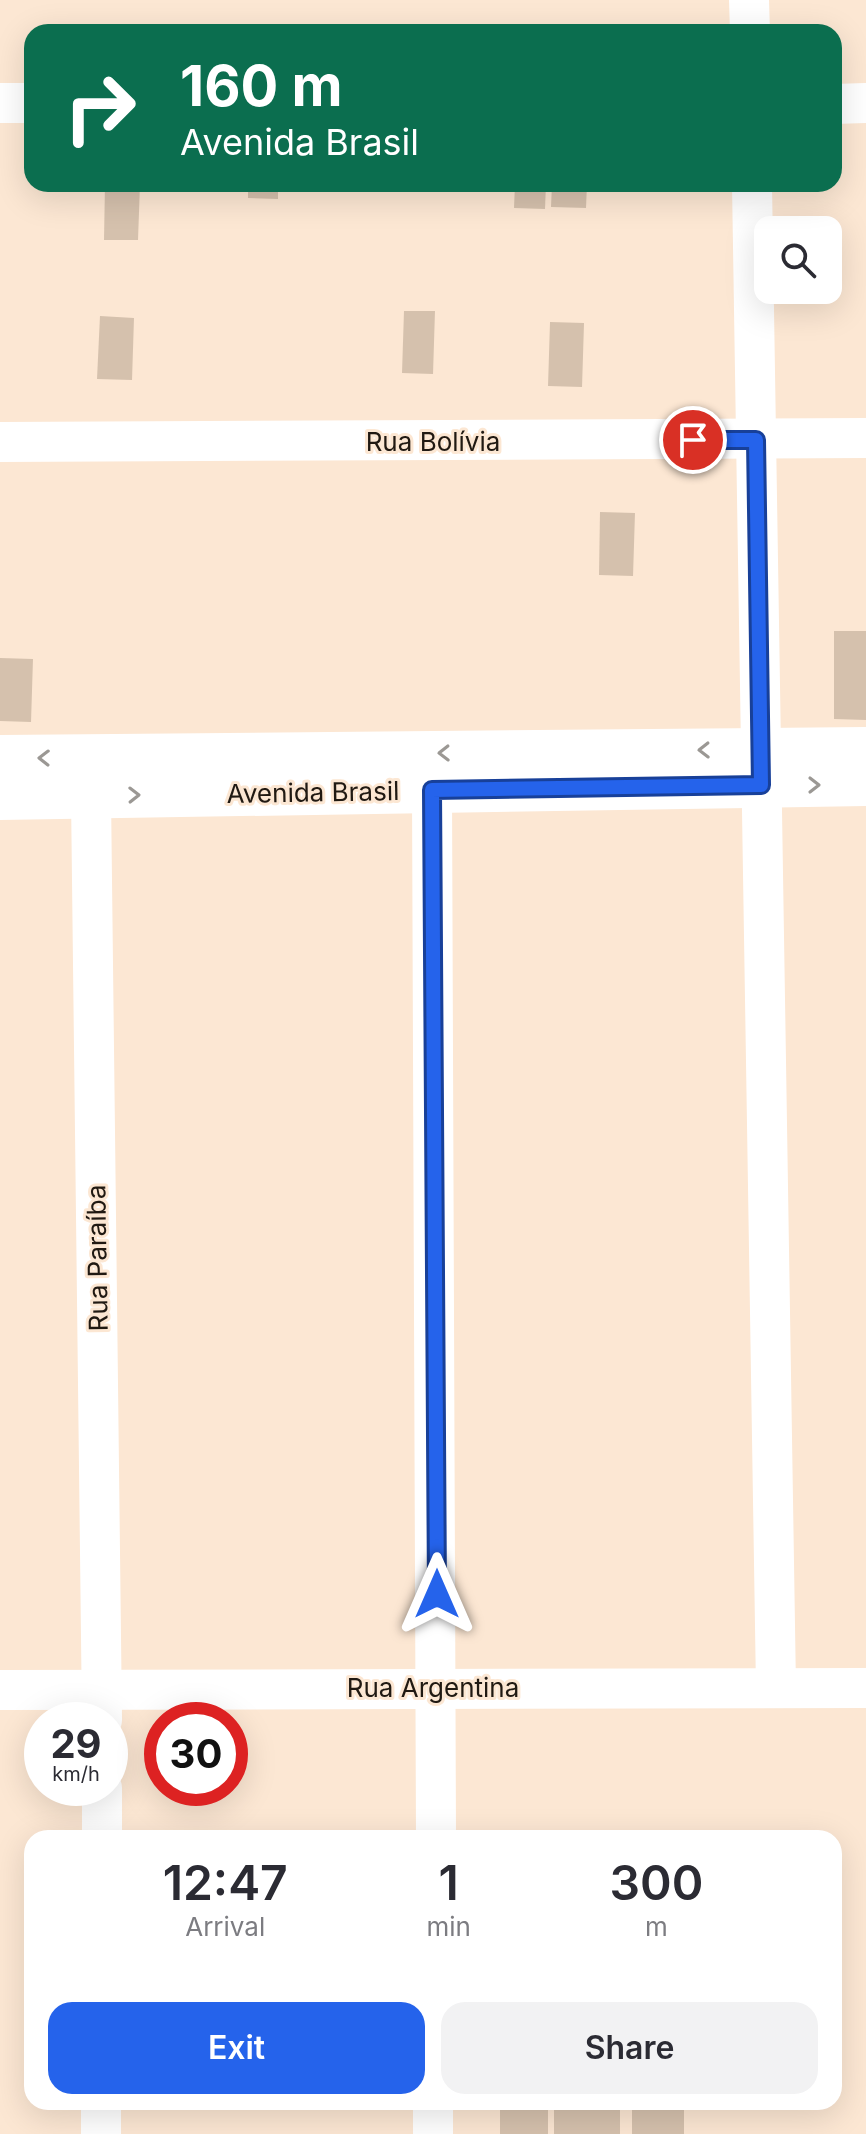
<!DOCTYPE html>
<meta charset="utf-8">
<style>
body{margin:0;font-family:Inter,sans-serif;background:#f2f2f3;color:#2b2b33;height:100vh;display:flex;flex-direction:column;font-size:30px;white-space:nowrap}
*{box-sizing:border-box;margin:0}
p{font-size:26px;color:#7c7c81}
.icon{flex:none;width:44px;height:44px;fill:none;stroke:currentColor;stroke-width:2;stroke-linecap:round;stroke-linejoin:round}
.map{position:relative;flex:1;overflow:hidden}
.details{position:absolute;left:24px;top:1830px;width:818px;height:280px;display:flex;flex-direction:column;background:#fff;border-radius:24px;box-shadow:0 8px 32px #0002}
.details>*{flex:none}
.hud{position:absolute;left:24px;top:24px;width:818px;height:168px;border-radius:24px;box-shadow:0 8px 32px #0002;background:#0b6e4f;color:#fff;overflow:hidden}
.buttons{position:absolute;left:754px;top:216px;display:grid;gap:16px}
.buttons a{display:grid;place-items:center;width:88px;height:88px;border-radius:16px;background:#fff;box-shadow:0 8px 32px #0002;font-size:40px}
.speed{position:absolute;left:24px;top:1702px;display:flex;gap:16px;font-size:40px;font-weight:700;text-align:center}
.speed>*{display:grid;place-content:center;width:104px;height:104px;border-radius:50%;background:#fff;box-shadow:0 8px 32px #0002;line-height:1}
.speed small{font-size:20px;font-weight:400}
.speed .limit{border:12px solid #d22;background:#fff;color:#111}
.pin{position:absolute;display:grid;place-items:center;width:68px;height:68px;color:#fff;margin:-34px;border:4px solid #fff;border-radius:50%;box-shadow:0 2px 8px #0007}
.me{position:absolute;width:88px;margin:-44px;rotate:0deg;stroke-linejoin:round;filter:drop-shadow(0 0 6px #0008)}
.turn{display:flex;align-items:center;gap:28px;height:168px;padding:0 24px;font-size:36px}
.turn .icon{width:104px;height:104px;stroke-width:2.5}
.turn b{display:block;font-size:56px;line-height:68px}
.eta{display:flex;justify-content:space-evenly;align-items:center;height:136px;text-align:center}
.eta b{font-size:48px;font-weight:600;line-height:56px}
.cta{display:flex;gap:16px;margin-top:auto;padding:16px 24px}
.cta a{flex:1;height:92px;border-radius:24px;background:#2563eb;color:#fff;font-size:32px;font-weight:600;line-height:92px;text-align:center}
.cta a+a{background:#f2f2f3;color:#2b2b33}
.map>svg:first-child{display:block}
</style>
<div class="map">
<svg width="866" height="2134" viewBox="0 0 866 2134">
<rect width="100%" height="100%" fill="#fce7d3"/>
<g fill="#d5c1ad">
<polygon points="105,184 140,184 138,240 104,240"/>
<polygon points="248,184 278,184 278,199 248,198"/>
<polygon points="515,184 546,184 545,209 514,208"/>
<polygon points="552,184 587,184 586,208 551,207"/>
<polygon points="404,311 435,311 433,374 402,373"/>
<polygon points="100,316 134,318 132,380 97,379"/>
<polygon points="550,322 584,323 582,387 548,386"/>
<polygon points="600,512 635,513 633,576 599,575"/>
<polygon points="834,631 866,631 866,720 834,719"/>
<polygon points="0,658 33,659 31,722 0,721"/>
<rect x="500" y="2102" width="48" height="32"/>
<rect x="554" y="2107" width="66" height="27"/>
<rect x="632" y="2108" width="52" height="26"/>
</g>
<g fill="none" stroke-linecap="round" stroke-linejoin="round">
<g stroke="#fff" stroke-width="40">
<polyline points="749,0 750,32"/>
<polyline points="0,103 32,103"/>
<polyline points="834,104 866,103"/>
<polyline points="752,184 776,1688"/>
<polyline points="0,442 866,438"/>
<polyline points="432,790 436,1838"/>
<polyline points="91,796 102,1720"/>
<polyline points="0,1690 866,1688"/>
<polyline points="102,1838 102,1788"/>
<polyline points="101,2134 101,2102"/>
<polyline points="433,2134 433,2102"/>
</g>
<g stroke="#fff" stroke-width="44">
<polyline points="0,757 866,749"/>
<polyline points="0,798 866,784"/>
</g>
</g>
<defs><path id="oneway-chevron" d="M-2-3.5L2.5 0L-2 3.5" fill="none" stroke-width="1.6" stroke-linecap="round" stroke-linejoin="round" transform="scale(2)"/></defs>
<g stroke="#9b9894">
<use href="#oneway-chevron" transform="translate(704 750) rotate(179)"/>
<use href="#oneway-chevron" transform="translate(444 753) rotate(179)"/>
<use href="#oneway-chevron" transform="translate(44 758) rotate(-179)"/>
<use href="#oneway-chevron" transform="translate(814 785)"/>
<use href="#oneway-chevron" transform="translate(134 795) rotate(-1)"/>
</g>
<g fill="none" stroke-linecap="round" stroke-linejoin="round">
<defs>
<polyline id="route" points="437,1594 432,790 761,785 756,440 693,440"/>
</defs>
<use href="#route" stroke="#184099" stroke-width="20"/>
<use href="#route" stroke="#2563eb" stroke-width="14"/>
</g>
<g text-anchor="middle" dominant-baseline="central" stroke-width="6" stroke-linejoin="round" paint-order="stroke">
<g font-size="26" fill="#201912" stroke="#fce7d3">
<text x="433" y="441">Rua Bolívia</text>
<text transform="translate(313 792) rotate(-1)">Avenida Brasil</text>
<text transform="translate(97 1258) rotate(-91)">Rua Paraíba</text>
<text x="433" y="1687">Rua Argentina</text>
</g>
</g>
</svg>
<div class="buttons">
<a><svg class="icon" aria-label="search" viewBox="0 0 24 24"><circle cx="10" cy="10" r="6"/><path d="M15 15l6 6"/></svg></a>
</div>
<div class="speed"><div>29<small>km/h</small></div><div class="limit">30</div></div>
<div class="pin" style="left:693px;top:440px;background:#d93025"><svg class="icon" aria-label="arrive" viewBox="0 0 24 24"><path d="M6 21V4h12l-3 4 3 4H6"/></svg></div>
<svg class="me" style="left:437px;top:1594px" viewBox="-20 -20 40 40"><path d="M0-17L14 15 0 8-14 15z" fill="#2563eb" stroke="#fff" stroke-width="4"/></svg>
<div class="hud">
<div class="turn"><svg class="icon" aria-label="right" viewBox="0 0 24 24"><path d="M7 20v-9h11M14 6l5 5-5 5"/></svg><div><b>160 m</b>Avenida Brasil</div></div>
</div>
<section class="details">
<div class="eta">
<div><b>12:47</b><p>Arrival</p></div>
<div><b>1</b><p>min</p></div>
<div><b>300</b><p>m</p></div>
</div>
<div class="cta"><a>Exit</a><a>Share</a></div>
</section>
</div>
